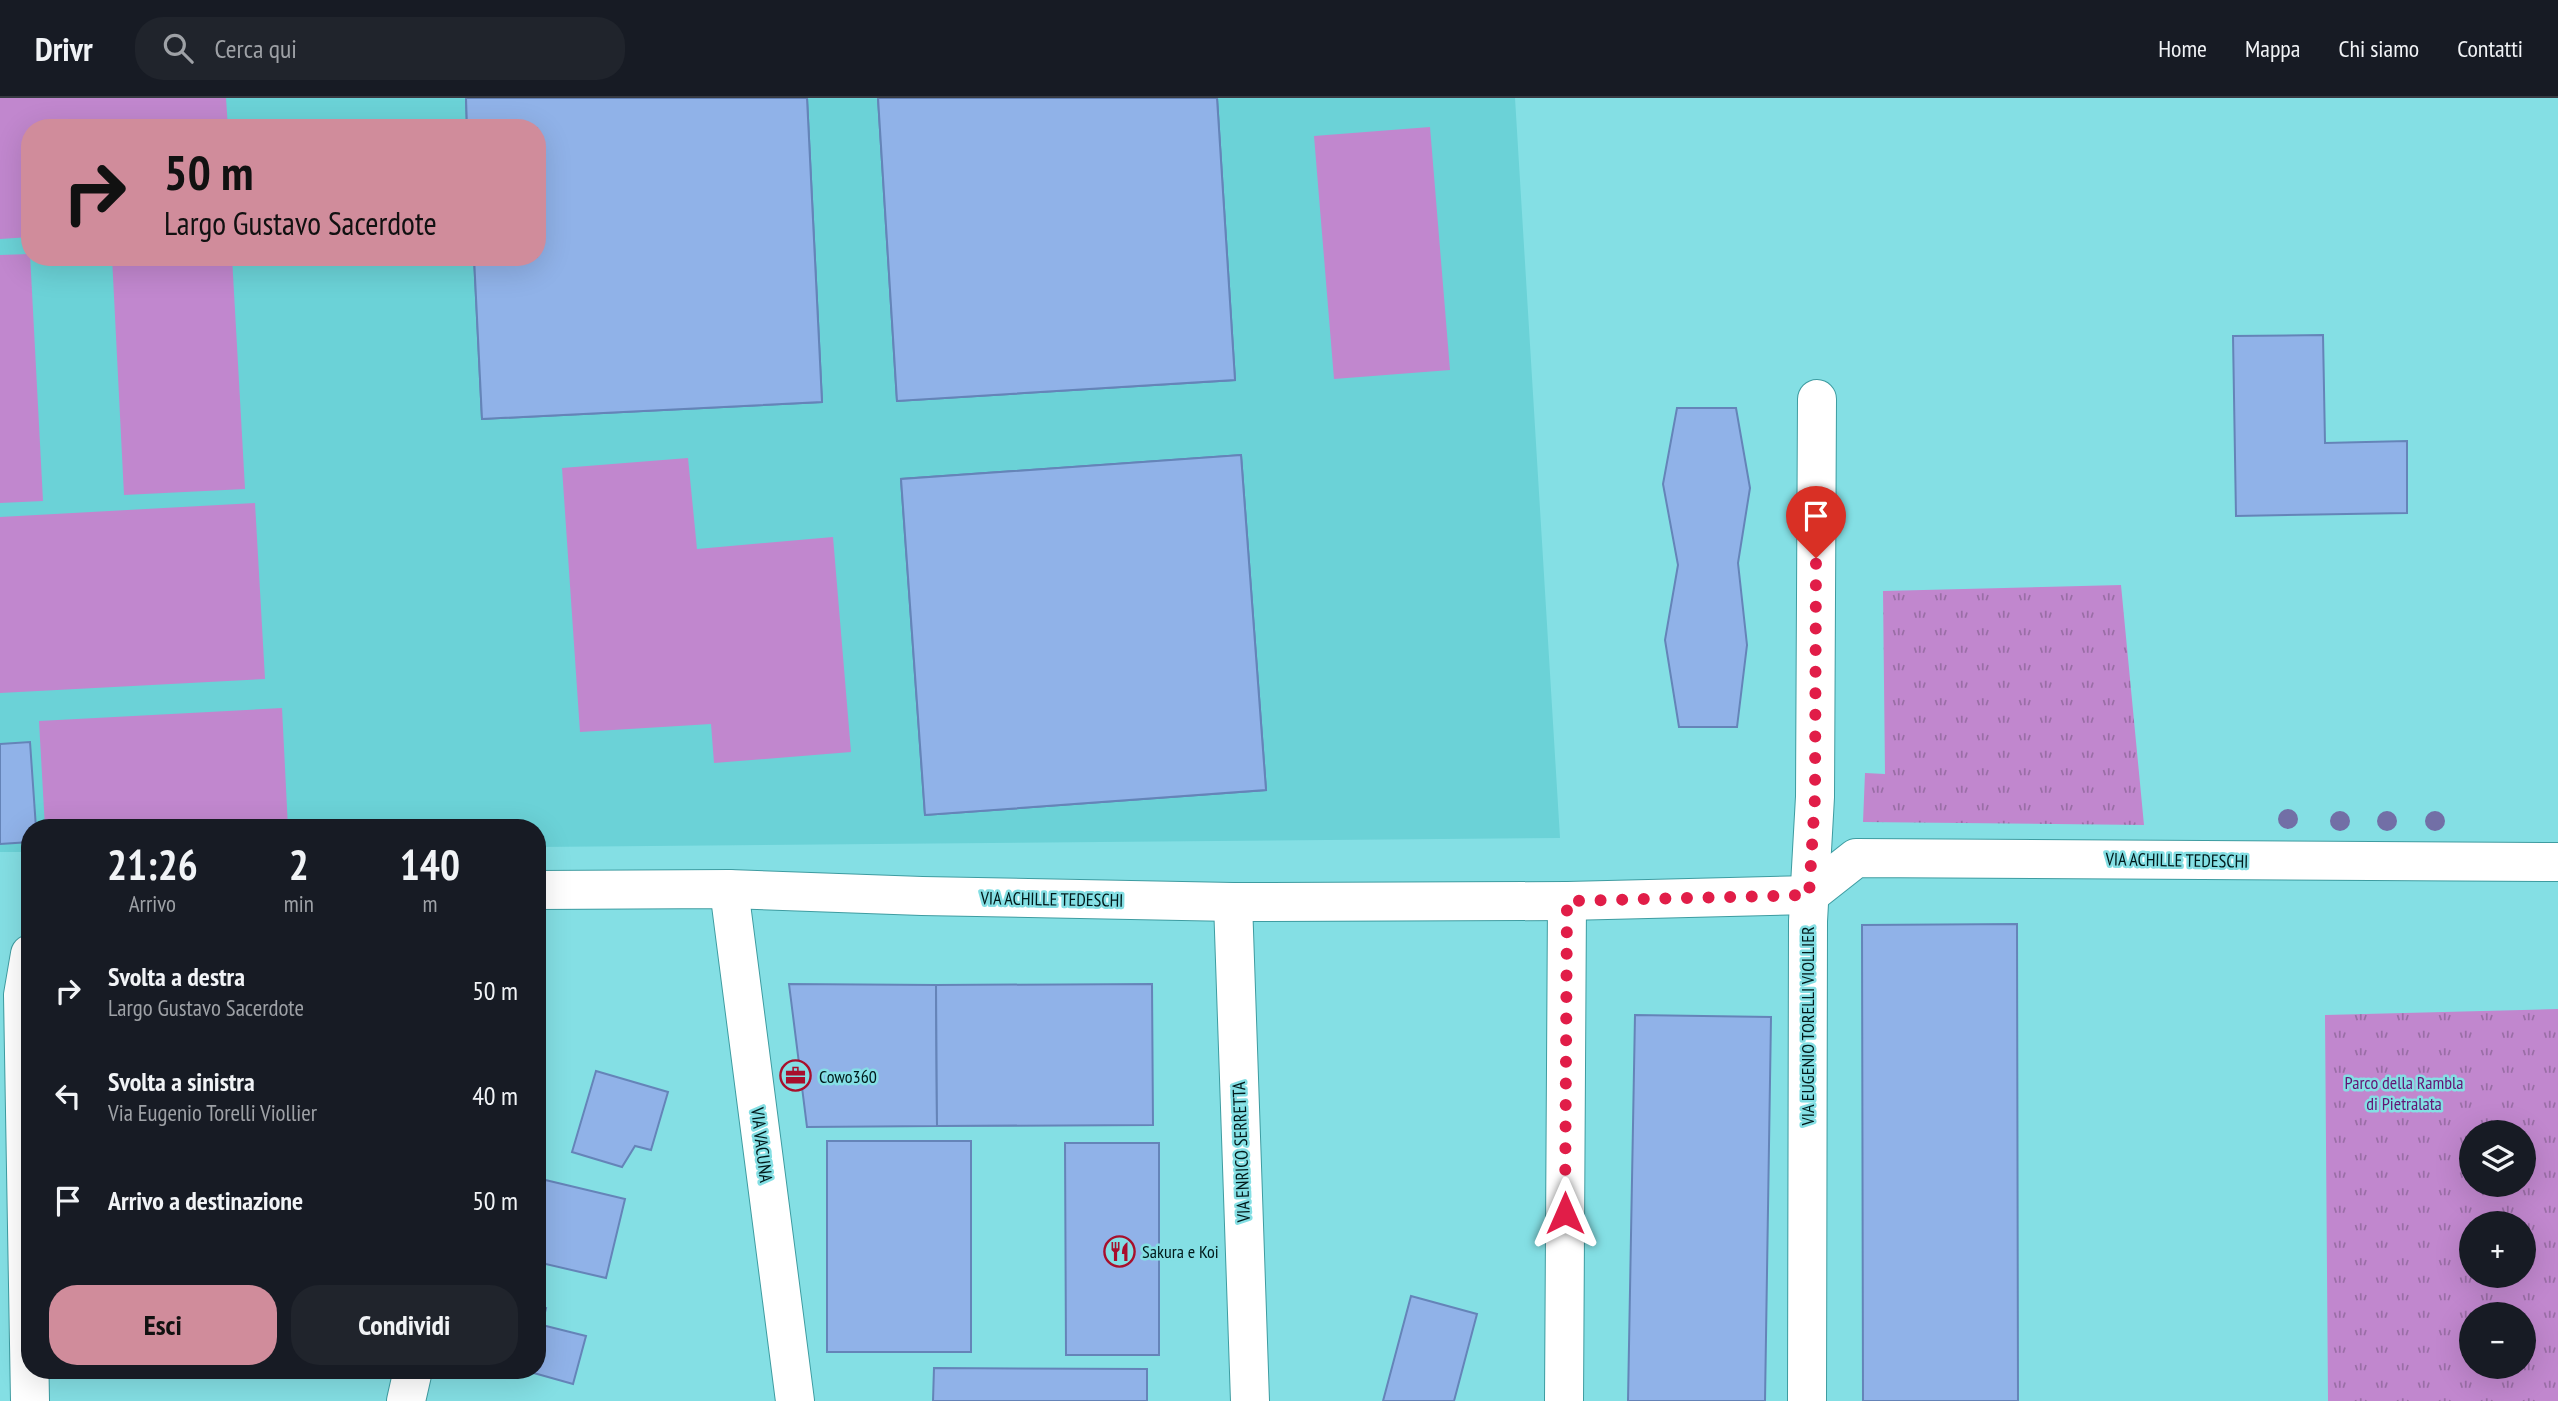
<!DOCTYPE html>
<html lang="it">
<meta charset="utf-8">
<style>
body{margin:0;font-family:"PT Sans Narrow",sans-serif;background:#20242c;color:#f1f3f6;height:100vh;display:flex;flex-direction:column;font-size:26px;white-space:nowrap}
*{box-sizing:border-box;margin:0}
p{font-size:23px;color:#9ea1a6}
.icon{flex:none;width:38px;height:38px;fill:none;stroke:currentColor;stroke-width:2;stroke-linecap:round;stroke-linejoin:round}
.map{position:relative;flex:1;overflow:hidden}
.side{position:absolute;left:21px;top:721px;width:525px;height:560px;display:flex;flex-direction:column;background:#171b24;border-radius:28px;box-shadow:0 7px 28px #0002}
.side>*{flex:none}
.top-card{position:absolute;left:21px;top:21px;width:525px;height:147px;border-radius:28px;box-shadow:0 7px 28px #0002;background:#d08c9b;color:#111;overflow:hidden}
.fabs{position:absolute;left:2459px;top:1022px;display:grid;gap:14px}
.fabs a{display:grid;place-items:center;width:77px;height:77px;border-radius:50%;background:#171b24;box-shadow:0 7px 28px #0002;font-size:35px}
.pin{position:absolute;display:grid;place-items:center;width:60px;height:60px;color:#fff;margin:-72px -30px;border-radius:50% 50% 50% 0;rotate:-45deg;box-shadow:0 0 7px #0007}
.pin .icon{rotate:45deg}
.me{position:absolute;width:77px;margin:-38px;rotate:0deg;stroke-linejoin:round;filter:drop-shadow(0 0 5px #0008)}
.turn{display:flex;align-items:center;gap:24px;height:147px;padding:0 28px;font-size:32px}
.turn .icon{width:91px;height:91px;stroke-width:2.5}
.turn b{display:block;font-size:49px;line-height:60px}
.eta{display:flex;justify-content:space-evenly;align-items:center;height:119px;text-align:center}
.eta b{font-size:42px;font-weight:800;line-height:49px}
.cta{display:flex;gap:14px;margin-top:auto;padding:14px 28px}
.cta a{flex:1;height:80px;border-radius:28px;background:#d08c9b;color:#111;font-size:28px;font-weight:800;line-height:80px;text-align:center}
.cta a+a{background:#20242c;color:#f1f3f6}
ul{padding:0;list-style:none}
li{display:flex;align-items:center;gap:21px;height:105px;padding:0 28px}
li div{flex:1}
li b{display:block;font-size:26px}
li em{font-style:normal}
header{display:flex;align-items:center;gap:42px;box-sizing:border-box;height:98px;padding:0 35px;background:#171b24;border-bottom:2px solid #363941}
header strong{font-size:33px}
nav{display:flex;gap:38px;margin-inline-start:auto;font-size:24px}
.search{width:490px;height:63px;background:#20242c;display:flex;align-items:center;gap:18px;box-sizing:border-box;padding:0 24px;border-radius:28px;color:#9ea1a6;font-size:26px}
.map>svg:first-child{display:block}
</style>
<header>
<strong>Drivr</strong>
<div class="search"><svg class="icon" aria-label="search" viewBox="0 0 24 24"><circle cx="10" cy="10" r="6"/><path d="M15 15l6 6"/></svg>Cerca qui</div>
<nav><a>Home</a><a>Mappa</a><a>Chi siamo</a><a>Contatti</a></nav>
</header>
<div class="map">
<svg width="2558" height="1303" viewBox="0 0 2558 1303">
<defs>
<pattern id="grass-tufts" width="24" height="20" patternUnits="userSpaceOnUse" patternTransform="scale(1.75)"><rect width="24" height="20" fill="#c187ce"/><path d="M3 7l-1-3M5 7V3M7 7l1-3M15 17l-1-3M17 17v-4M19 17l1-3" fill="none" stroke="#9a6ea6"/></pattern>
</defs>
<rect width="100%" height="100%" fill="#84dfe4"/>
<path fill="#6bd2d7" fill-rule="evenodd" d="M0,0h1515l45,740 -1023,9v-19h-507v24h-30zM30,30h507v129h-507z"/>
<g fill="url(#grass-tufts)" fill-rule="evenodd">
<polygon points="2121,487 2144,727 1863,724 1865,675 1885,676 1883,493"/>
<path d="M2558,911v392h-230l-3,-386zM2471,1034h53v53h-53zM2471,1125h53v53h-53zM2471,1216h53v53h-53z"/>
</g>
<g fill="#c187ce">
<polygon points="0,0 226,0 228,30 30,30 30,139 0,141"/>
<polygon points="1430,29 1450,272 1334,281 1314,38"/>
<polygon points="30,156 43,403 0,405 0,157"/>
<polygon points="112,159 232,159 245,391 124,397"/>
<polygon points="688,360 697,451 833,439 851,654 714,665 711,626 580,634 562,370"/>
<polygon points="255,405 265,581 0,595 0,419"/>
<polygon points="282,610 288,730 45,730 39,623"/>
</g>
<g fill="#90b2e8" stroke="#6584b8" stroke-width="2" fill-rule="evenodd">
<path d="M466,0h341l15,304 -340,17 -8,-162h63v-129h-70zM707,82l10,125 -126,4 -11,-126z"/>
<polygon points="466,0 807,0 822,304 482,321 474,159 537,159 537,30 467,30"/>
<path d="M878,0h339l18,282 -338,21zM1018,33l9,110 130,-1 8,68 -185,12 -17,-184z"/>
<polygon points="878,0 1217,0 1235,282 897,303"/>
<polygon points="2323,237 2325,345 2407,343 2407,415 2236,418 2233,238"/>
<polygon points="1677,310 1736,310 1750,390 1738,465 1747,547 1737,629 1679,629 1665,542 1678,467 1663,386"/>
<path d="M1241,357l25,335 -341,25 -24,-336zM1137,472l18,122 -131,7 -5,-124z"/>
<polygon points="1241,357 1266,692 925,717 901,381"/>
<polygon points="30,644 36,730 30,730 30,744 0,746 0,646"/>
<polygon points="2017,826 2018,1303 1863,1303 1862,827"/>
<polygon points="789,886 936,887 937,1028 807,1029"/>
<polygon points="1152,886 1153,1027 937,1028 936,887"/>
<polygon points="1635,917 1771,919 1765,1303 1628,1303"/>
<polygon points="596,973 668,994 651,1052 635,1048 622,1069 572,1054"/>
<rect x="827" y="1043" width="144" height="211"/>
<polygon points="1065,1045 1159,1045 1159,1257 1066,1257"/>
<polygon points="537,1080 625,1101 606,1180 537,1164"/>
<polygon points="1411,1198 1477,1216 1454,1303 1383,1303"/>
<polygon points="537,1208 546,1210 542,1227 586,1238 573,1286 523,1272 537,1272"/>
<polygon points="934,1270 1147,1271 1147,1303 933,1303"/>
</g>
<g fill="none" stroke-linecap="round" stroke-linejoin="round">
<defs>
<g id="minor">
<polyline points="729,791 795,1303"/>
<polyline points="537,792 729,791 922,798 1233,804 1567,803 1809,797"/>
<polyline points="1809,797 1856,760 2558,764"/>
<polyline points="1233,804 1250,1303"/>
<polyline points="30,1303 23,897 30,856"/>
<polyline points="406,1303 413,1272"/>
<polyline points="1564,1303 1567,803"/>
<polyline points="1807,1303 1808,823 1815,699 1817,301"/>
</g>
</defs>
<use href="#minor" stroke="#3e9ca1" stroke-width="40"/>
<use href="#minor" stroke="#fff" stroke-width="38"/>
</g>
<g fill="#726fa6">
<circle cx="2288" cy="721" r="10"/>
<circle cx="2340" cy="723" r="10"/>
<circle cx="2387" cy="723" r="10"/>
<circle cx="2435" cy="723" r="10"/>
</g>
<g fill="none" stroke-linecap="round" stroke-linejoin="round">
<polyline stroke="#e11d48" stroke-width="12" stroke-dasharray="0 21.6" points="1565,1115 1567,803 1809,797 1815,699 1816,460"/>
</g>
<defs>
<symbol id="office-ring" viewBox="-11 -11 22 22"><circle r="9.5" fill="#84dfe4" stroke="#a80f2c" stroke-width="1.5"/><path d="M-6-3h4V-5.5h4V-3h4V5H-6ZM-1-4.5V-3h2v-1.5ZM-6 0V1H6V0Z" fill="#a80f2c"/></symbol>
<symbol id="restaurant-ring" viewBox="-11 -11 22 22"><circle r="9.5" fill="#84dfe4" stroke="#a80f2c" stroke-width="1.5"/><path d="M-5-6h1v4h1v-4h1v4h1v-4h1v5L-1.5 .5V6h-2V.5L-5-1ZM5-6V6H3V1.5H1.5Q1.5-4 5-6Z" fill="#a80f2c"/></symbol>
</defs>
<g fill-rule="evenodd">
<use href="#office-ring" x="778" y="960" width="35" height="35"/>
<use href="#restaurant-ring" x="1102" y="1136" width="35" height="35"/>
</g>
<g text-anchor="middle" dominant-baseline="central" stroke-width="5" stroke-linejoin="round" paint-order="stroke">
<g font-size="18" fill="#00191a" stroke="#84dfe4">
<text transform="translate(2177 762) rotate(1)">VIA ACHILLE TEDESCHI</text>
<text transform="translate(1052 801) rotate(1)">VIA ACHILLE TEDESCHI</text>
<text transform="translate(1807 928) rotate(-90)">VIA EUGENIO TORELLI VIOLLIER</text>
<text transform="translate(762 1047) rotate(83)">VIA VACUNA</text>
<text transform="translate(1241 1054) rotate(-92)">VIA ENRICO SERRETTA</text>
</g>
<g font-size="18" fill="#00191a" stroke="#84dfe4" text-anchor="start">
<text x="819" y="978">Cowo360</text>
<text x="1142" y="1153">Sakura e Koi</text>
</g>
<g font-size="18" fill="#631473" stroke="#84dfe4">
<text x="2404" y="984">Parco della Rambla<tspan x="2404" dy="21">di Pietralata</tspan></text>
</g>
</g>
</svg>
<div class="fabs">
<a><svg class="icon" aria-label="layers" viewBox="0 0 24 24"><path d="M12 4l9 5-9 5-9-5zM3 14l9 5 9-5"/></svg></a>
<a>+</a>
<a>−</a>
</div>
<div class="pin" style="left:1816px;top:460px;background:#d93025"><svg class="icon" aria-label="arrive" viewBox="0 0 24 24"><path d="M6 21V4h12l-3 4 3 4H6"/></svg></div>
<svg class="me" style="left:1565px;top:1115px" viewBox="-20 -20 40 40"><path d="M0-17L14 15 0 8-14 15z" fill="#e11d48" stroke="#fff" stroke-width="4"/></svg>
<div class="top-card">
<div class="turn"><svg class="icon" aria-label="right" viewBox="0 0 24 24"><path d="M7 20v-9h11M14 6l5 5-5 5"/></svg><div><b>50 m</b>Largo Gustavo Sacerdote</div></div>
</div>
<section class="side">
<div class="eta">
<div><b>21:26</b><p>Arrivo</p></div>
<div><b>2</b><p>min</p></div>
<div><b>140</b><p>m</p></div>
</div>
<ul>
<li><svg class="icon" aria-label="right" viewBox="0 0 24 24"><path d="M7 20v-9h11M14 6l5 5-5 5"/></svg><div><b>Svolta a destra</b><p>Largo Gustavo Sacerdote</p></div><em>50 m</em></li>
<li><svg class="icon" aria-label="left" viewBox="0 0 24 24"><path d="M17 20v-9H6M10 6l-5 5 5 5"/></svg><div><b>Svolta a sinistra</b><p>Via Eugenio Torelli Viollier</p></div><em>40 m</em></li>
<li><svg class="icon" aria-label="arrive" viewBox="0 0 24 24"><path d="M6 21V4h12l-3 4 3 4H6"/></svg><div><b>Arrivo a destinazione</b></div><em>50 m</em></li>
</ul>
<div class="cta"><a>Esci</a><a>Condividi</a></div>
</section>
</div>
